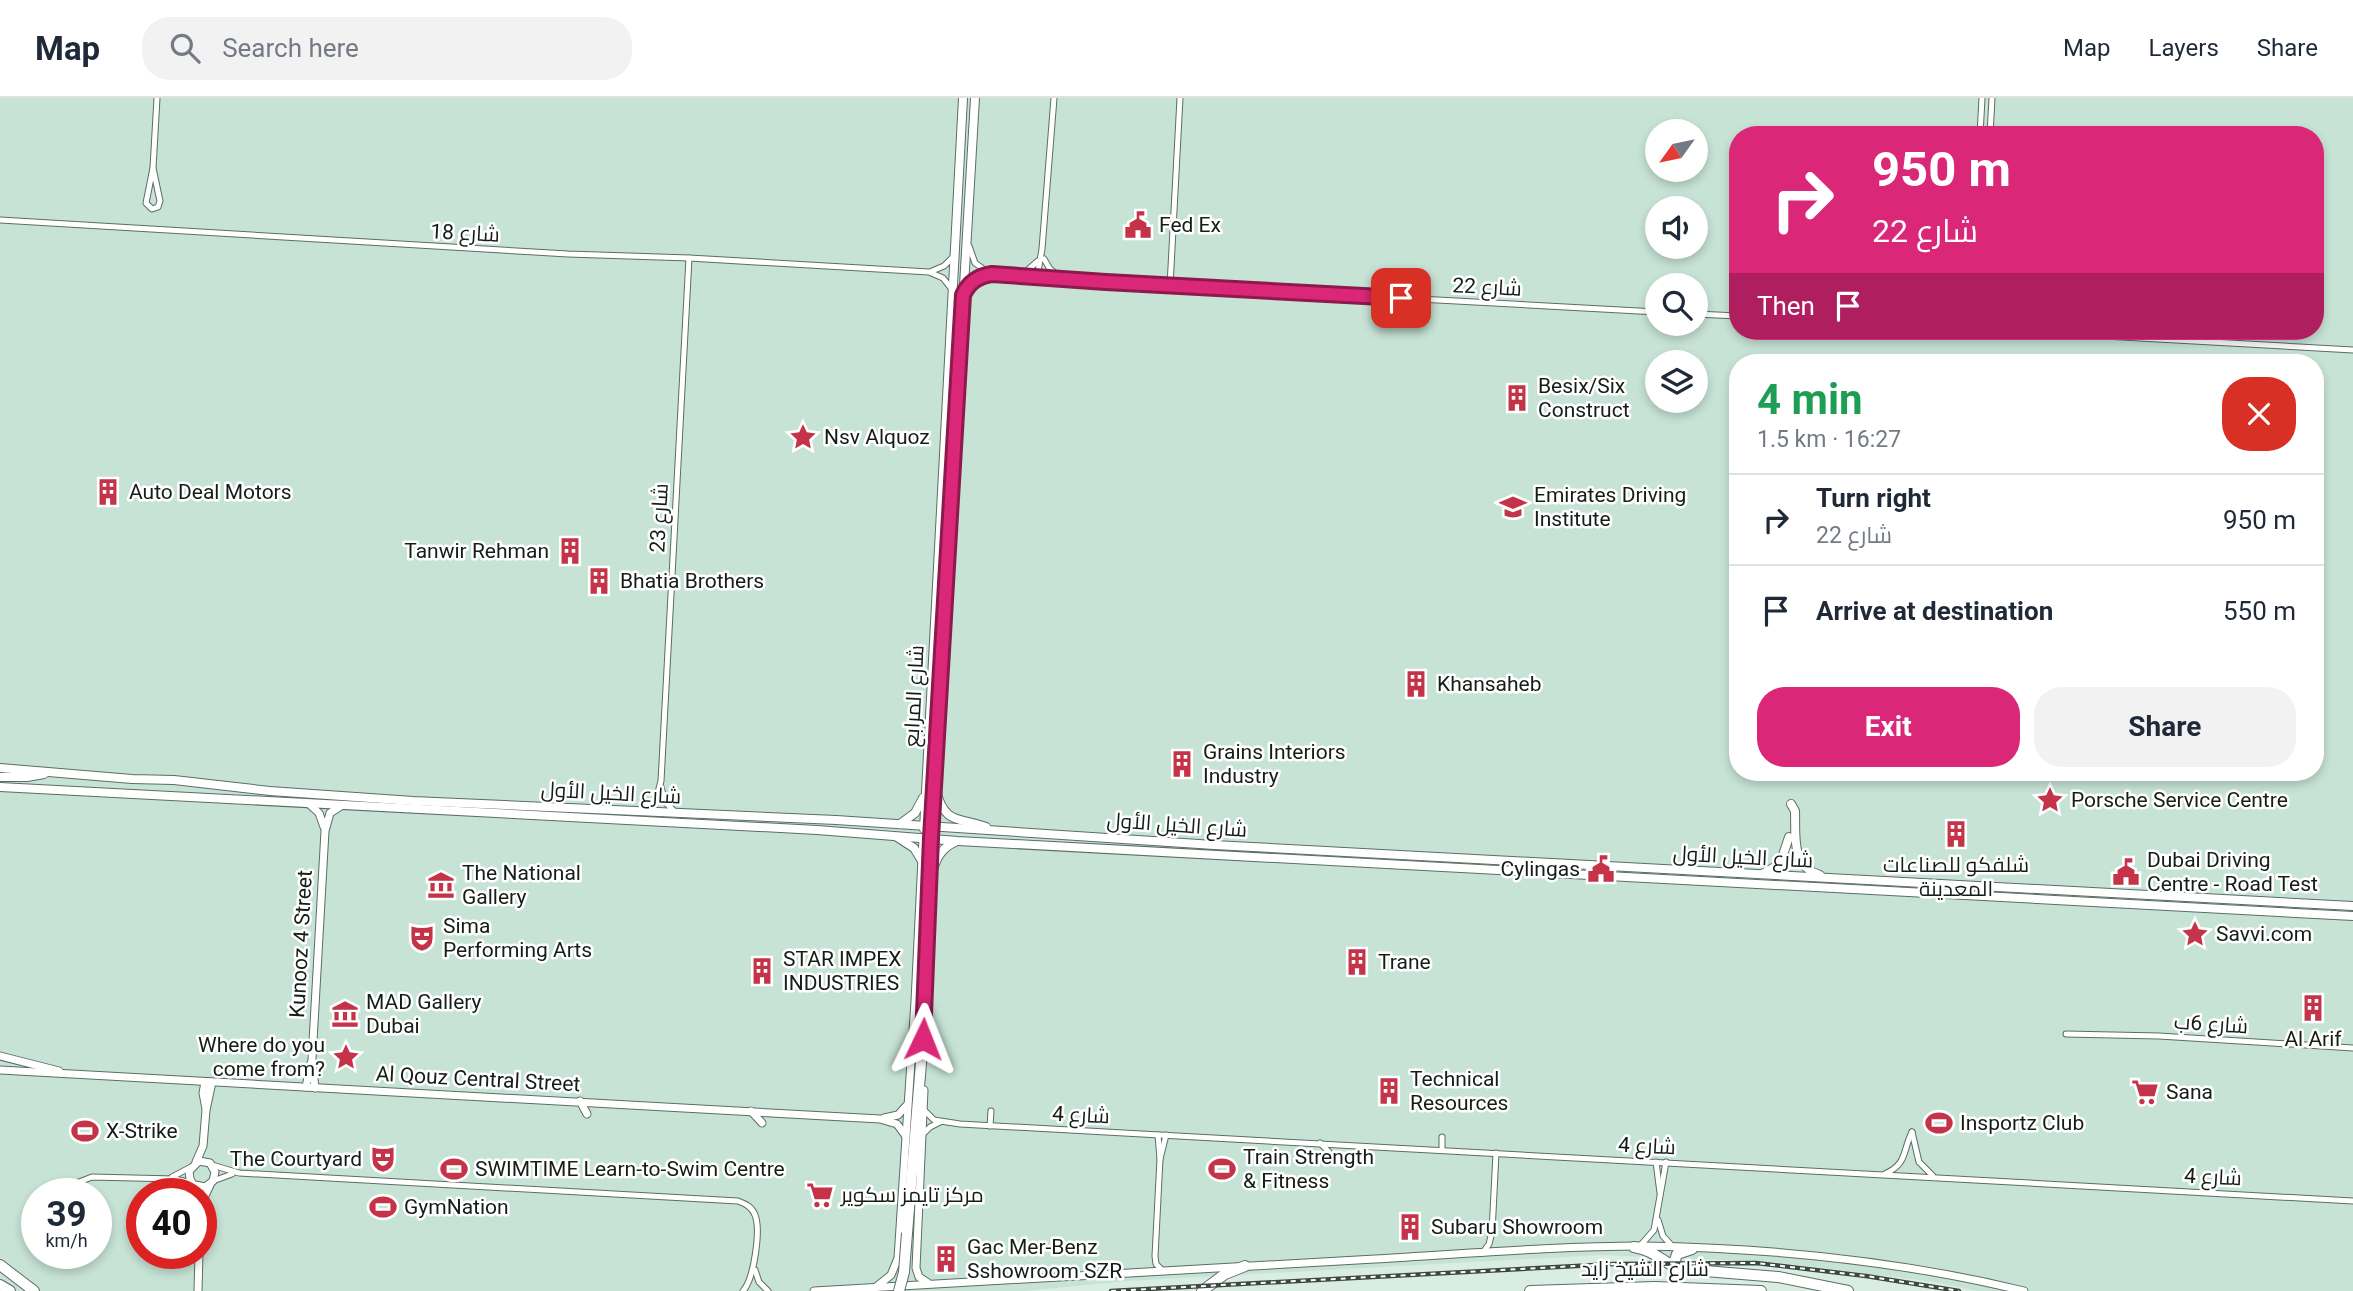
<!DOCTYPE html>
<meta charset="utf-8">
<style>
body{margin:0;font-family:Roboto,Cairo,sans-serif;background:#f2f2f3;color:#1f2937;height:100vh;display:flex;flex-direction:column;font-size:26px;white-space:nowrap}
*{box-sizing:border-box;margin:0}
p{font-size:23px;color:#747a83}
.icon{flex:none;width:38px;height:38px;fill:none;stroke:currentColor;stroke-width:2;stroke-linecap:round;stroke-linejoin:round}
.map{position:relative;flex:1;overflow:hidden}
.side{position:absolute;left:1729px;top:256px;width:595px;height:427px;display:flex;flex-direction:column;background:#fff;border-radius:28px;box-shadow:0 4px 10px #0003}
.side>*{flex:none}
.hud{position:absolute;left:1729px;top:28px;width:595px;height:214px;border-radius:28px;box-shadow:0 4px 10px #0003;background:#db2777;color:#fff;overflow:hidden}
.needle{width:46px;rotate:237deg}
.fabs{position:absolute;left:1645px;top:21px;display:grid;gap:14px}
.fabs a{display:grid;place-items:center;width:63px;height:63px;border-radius:50%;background:#fff;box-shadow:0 4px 10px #0003;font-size:35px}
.speed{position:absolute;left:21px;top:1080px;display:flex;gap:14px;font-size:35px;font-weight:700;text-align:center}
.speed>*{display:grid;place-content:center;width:91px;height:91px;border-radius:50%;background:#fff;box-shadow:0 4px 10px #0003;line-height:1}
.speed small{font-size:18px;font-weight:400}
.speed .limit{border:10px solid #d22;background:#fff;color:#111}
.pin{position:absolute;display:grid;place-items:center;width:60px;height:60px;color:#fff;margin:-30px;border-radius:14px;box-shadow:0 4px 10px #0006}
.me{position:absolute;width:77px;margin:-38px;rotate:2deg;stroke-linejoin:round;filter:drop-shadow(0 0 5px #0008)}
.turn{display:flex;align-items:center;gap:24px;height:147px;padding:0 28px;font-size:32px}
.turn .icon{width:91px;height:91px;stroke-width:2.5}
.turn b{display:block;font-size:49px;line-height:60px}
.then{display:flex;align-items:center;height:66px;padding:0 28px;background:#0003;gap:14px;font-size:26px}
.round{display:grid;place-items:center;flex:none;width:74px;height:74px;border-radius:28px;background:#f2f2f3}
.head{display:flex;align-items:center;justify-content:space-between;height:119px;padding:0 28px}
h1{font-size:42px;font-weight:700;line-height:52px;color:#1e9e55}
.action{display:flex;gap:14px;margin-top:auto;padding:14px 28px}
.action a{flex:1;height:80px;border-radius:28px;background:#db2777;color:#fff;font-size:28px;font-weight:700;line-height:80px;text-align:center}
.action a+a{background:#f2f2f3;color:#1f2937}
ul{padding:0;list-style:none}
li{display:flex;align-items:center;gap:21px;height:91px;padding:0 28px;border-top:2px solid #e0e1e3}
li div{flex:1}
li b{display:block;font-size:26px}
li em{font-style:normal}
header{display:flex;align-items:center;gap:42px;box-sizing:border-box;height:98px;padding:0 35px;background:#fff;border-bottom:2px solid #e0e1e3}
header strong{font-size:33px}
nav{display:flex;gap:38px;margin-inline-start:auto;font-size:24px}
.search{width:490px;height:63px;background:#f2f2f3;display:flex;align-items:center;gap:18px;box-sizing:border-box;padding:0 24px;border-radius:28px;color:#747a83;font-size:26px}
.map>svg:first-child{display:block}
</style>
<header>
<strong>Map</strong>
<div class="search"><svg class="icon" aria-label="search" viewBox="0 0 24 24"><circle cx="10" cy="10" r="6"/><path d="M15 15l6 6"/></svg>Search here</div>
<nav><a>Map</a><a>Layers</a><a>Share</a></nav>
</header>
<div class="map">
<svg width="2353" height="1193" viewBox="0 0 2353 1193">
<rect width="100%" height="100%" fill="#d9ede3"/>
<path fill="#c7e3d6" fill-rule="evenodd" d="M0,0h2353v1193h-376l-43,-9 -159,-20 -174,-7 -473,26 -103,10h-1025zM1657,33h39v39h-39zM1738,37h577v196h-577zM1657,110h39v39h-39zM1657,187h39v39h-39zM1657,264h39v39h-39zM1738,264h577v410h-577zM37,1096h59v59h-59zM142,1096h59v59h-59z"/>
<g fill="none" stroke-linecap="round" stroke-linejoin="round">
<defs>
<g id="minor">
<polyline points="1980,37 1982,0"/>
<polyline points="1990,37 1992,0"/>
<polygon points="153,70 160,103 158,109 152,111 146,105"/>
<polyline points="153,70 157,0"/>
<polyline points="0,122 568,156 689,160 929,174 943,180 951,190"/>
<polyline points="969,148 975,165 989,175"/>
<polyline points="1044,161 1050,171 1061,180"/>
<polyline points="932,173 944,168 955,157"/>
<polyline points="1022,177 1038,163"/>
<polyline points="1037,179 1042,151 1054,0"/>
<polyline points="1170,188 1180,0"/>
<polyline points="964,194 975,181 992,176 1106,184 1657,214"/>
<polyline points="1696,216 1738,218"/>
<polyline points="1971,233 1976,233"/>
<polyline points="2013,233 2353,252"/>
<polyline points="661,689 665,704 674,713"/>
<polyline points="642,712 656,702 661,683 689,160"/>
<polyline points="2066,936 2159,938 2353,950"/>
<polyline points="923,1011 934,1022 960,1026 2353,1103"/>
<polyline points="990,1028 991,1013"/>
<polyline points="1912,1034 1919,1064 1933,1078"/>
<polyline points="923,1036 930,1029 940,1024"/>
<polyline points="1158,1037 1160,1061"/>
<polyline points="1320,1045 1329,1054"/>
<polyline points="1442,1052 1442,1039"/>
<polyline points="1656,1064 1660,1095"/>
<path d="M212,1067l27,8 499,28c8,3 14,6 17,14 6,15 -1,64 -12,76"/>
<path d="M1885,1076c23,-11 17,-22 27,-42"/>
<polyline points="172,1079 191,1069"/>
<polyline points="213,1083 232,1076"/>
<polyline points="74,1096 79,1084 92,1079 175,1081 192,1085"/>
<polyline points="1658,1122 1663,1138 1673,1149"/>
<polyline points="1640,1148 1654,1132 1666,1064"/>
<polyline points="1484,1153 1489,1146 1492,1134 1496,1055"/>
<polyline points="755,1172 759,1184 768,1193"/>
<polyline points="1163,1173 1156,1166 1155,1158 1160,1061 1166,1037"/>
</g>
<g id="tertiary">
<polyline points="309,706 319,715 324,729"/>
<polyline points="923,945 931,740"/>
<polyline points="0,958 59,973"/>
<polyline points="0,972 880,1021 897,1026 905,1037"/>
<polyline points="205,984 203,995 206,1011"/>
<polyline points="306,989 311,965"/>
<polyline points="315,990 312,961 325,733 330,715 341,708"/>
<polyline points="924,992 916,1170 919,1179 928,1185"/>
<polyline points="580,1003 587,1016"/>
<polyline points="751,1013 762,1025"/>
<polyline points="884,1020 898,1017 906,1008"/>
<polyline points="196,1064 203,1048 206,1012 212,984"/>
<polyline points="195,1087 205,1089 213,1083 215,1074 210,1065 199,1063 189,1073 190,1081 198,1096"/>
<polyline points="201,1106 211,1085"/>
<polyline points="876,1189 891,1177 898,1160 915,903 923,740"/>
<polyline points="198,1193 199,1155"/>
<path d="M814,1193c187,-12 374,-22 561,-32 89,-5 178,-13 268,-13 126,2 258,15 381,45"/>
</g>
<g id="secondary">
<polyline points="0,670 132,681 174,682 270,693 413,703 836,722 1214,747 2353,808"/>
<polyline points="0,679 27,679 44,676"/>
<polyline points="0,689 817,732 958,743 2353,818"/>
<path d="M936,693c9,34 23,26 50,36"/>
<path d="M1791,706l4,7c1,24 -5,55 25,64"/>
<polyline points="900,726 915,715 923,700"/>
<polyline points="924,731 963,0"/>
<polyline points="932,734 975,0"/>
<polyline points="897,739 914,750 922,763"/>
<polyline points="1762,776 1780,766 1789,739"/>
<path d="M929,783c6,-17 8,-31 26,-39"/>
</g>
<g id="motorway">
<polyline points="907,1135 923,941"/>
<path d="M1634,1149c23,4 28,16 47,22l97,8 70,14"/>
<polyline points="0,1167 34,1193"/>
<polyline points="1677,1170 1675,1162 1677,1156 1692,1151"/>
<polyline points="0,1187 10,1193"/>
<polyline points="1202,1193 1225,1176 1245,1168"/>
<polyline points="1530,1193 1655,1189 1761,1193"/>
</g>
</defs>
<use href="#minor" stroke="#5c6d65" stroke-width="7"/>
<use href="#tertiary" stroke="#5c6d65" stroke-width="9"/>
<use href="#secondary" stroke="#5c6d65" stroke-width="10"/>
<use href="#motorway" stroke="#5c6d65" stroke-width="12"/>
<use href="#minor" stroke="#fff" stroke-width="5"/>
<use href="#tertiary" stroke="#fff" stroke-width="7"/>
<use href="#secondary" stroke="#fff" stroke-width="8"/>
<use href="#motorway" stroke="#fff" stroke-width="10"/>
<defs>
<polyline id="rail" points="1111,1193 1614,1166 1756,1165 1866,1178 1959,1193"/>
</defs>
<use href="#rail" stroke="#3c4741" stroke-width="4.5"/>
<use href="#rail" stroke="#fff" stroke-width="2" stroke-dasharray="5" stroke-linecap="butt"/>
<defs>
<polyline id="motorway-bridge" points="899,1193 904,1174 907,1135"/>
</defs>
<use href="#motorway-bridge" stroke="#5c6d65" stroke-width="12" stroke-linecap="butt"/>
<use href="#motorway-bridge" stroke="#fff" stroke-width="10"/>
</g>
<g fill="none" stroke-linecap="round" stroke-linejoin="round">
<defs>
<path id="route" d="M923,941l8,-201 32,-543c6,-13 15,-19 29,-21l114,8 295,16"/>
</defs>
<use href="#route" stroke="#8e194d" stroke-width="18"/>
<use href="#route" stroke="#db2777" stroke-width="12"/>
</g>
<defs>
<symbol id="civic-bare" viewBox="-9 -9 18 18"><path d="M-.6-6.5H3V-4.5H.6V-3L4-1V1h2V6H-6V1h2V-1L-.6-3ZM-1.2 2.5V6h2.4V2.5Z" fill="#c43347" stroke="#fff" stroke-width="2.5" paint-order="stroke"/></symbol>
<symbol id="building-bare" viewBox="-9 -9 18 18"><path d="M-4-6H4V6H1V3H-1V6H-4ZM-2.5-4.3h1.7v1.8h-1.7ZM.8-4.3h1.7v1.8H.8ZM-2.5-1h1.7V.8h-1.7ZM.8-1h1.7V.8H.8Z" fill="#c43347" stroke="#fff" stroke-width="2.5" paint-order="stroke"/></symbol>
<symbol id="sight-bare" viewBox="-9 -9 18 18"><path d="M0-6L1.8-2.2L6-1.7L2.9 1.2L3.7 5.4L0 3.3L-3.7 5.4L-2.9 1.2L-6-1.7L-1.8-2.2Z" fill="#c43347" stroke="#fff" stroke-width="2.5" paint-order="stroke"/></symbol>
<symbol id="school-bare" viewBox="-9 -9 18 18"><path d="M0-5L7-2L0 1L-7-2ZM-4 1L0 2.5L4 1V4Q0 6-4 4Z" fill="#c43347" stroke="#fff" stroke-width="2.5" paint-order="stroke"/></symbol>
<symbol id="museum-bare" viewBox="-9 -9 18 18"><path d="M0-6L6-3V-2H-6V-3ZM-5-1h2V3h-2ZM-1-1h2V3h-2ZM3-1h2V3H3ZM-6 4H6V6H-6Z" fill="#c43347" stroke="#fff" stroke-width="2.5" paint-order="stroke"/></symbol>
<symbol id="theatre-bare" viewBox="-9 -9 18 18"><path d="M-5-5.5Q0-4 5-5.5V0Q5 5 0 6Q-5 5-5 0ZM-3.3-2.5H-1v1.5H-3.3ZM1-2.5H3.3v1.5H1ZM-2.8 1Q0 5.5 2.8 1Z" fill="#c43347" stroke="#fff" stroke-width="2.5" paint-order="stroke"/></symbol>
<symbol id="supermarket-bare" viewBox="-9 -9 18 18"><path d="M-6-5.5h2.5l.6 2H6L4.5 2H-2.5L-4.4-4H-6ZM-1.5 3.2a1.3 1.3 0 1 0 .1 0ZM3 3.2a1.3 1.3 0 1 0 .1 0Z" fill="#c43347" stroke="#fff" stroke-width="2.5" paint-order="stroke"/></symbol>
<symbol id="stadium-bare" viewBox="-9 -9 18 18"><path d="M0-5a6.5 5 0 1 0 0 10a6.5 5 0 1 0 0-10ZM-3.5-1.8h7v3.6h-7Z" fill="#c43347" stroke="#fff" stroke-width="2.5" paint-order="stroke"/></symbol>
</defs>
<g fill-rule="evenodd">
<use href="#civic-bare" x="1119" y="108" width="38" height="38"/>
<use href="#building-bare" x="1498" y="281" width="38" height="38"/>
<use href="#sight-bare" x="784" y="320" width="38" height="38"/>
<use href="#building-bare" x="89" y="375" width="38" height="38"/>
<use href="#school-bare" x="1494" y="390" width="38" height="38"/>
<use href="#building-bare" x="551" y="434" width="38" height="38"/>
<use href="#building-bare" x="580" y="464" width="38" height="38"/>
<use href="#building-bare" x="1397" y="567" width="38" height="38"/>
<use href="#building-bare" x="1163" y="647" width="38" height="38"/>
<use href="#sight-bare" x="2031" y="683" width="38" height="38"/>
<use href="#building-bare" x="1937" y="717" width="38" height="38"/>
<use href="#civic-bare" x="1582" y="752" width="38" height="38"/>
<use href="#civic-bare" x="2107" y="755" width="38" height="38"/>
<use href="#museum-bare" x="422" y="768" width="38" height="38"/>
<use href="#sight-bare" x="2176" y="817" width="38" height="38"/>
<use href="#theatre-bare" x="403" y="821" width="38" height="38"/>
<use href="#building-bare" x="1338" y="845" width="38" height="38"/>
<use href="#building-bare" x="743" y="854" width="38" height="38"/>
<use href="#building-bare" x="2294" y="891" width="38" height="38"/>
<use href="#museum-bare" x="326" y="897" width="38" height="38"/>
<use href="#sight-bare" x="327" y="940" width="38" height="38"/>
<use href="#building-bare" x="1370" y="974" width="38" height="38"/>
<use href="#supermarket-bare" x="2126" y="975" width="38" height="38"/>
<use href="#stadium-bare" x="1920" y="1006" width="38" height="38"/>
<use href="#stadium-bare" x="66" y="1014" width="38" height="38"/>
<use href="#theatre-bare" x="364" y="1042" width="38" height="38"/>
<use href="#stadium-bare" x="435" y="1052" width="38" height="38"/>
<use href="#stadium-bare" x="1203" y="1052" width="38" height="38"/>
<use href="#supermarket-bare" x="801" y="1078" width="38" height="38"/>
<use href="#stadium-bare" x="364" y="1090" width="38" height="38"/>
<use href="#building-bare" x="1391" y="1110" width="38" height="38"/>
<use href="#building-bare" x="927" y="1142" width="38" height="38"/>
</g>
<g text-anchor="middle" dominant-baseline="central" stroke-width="5" stroke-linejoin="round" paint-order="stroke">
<g font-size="21" fill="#151d19" stroke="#fff" text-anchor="start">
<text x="1159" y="127">Fed Ex</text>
<text x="1538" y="288">Besix/Six<tspan x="1538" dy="24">Construct</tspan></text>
<text x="824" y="339">Nsv Alquoz</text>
<text x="129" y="394">Auto Deal Motors</text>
<text x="1534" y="397">Emirates Driving<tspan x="1534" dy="24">Institute</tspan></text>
<text x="549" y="453" text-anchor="end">Tanwir Rehman</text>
<text x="620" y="483">Bhatia Brothers</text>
<text x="1437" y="586">Khansaheb</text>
<text x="1203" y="654">Grains Interiors<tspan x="1203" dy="24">Industry</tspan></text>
<text x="2071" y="702">Porsche Service Centre</text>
<text x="2147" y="762">Dubai Driving<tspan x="2147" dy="24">Centre - Road Test</tspan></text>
<text x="1956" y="767" text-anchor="middle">شلفكو للصناعات<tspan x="1956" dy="24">المعدينة</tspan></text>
<text x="1580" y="771" text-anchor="end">Cylingas</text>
<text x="462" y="775">The National<tspan x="462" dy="24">Gallery</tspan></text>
<text x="443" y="828">Sima<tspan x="443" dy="24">Performing Arts</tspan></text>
<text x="2216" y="836">Savvi.com</text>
<text x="783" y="861">STAR IMPEX<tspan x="783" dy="24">INDUSTRIES</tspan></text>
<text x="1378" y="864">Trane</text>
<text x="366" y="904">MAD Gallery<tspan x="366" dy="24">Dubai</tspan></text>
<text x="2313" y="941" text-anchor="middle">Al Arif</text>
<text x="325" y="947" text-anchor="end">Where do you<tspan x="325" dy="24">come from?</tspan></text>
<text x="1410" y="981">Technical<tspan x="1410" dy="24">Resources</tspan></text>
<text x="2166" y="994">Sana</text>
<text x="1960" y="1025">Insportz Club</text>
<text x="106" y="1033">X-Strike</text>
<text x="1243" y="1059">Train Strength<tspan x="1243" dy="24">&amp; Fitness</tspan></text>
<text x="362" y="1061" text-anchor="end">The Courtyard</text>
<text x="475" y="1071">SWIMTIME Learn-to-Swim Centre</text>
<text x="841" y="1097">مركز تايمز سكوير</text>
<text x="404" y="1109">GymNation</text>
<text x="1431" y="1129">Subaru Showroom</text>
<text x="967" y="1149">Gac Mer-Benz<tspan x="967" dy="24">Sshowroom SZR</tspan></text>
</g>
<g font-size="21" fill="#151d19" stroke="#fff">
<text transform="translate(465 135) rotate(3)">شارع 18</text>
<text transform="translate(1487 189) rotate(3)">شارع 22</text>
<text transform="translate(659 420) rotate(-87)">شارع 23</text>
<text transform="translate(914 598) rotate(-87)">شارع المرابع</text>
<text transform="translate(611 695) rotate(3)">شارع الخيل الأول</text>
<text transform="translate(1177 727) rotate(4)">شارع الخيل الأول</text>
<text transform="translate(1743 759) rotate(3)">شارع الخيل الأول</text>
<text transform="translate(301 846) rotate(-87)">Kunooz 4 Street</text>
<text transform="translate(2211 926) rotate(4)">شارع 6ب</text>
<text transform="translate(478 981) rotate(3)">Al Qouz Central Street</text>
<text transform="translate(1081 1017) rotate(3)">شارع 4</text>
<text transform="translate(1647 1048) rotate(3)">شارع 4</text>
<text transform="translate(2213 1079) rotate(3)">شارع 4</text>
<text x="1645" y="1171">شارع الشيخ زايد</text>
</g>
</g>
</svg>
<div class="fabs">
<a><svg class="needle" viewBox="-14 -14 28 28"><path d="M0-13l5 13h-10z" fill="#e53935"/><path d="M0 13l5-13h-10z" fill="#747a83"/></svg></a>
<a><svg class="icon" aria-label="sound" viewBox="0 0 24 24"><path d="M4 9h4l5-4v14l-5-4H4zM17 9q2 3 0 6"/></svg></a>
<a><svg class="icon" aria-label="search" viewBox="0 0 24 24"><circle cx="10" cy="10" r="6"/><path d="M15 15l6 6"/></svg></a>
<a><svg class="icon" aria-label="layers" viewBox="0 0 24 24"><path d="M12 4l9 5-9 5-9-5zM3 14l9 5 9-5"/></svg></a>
</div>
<div class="speed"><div>39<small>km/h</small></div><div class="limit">40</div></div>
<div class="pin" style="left:1401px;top:200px;background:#d93025"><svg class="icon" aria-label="arrive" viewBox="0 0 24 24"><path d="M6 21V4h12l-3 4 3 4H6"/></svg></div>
<svg class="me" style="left:923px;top:941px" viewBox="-20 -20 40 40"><path d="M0-17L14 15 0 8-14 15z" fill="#db2777" stroke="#fff" stroke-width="4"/></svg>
<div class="hud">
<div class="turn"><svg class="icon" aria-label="right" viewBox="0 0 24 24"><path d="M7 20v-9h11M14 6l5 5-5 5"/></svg><div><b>950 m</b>شارع 22</div></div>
<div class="then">Then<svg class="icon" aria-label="arrive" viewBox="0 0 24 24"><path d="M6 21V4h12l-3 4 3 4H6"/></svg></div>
</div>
<section class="side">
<div class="head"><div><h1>4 min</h1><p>1.5 km · 16:27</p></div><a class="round" style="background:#d93025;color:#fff"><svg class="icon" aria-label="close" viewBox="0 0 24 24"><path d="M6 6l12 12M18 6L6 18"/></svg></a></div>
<ul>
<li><svg class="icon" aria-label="right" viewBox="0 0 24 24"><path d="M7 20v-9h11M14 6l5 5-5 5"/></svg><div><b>Turn right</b><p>شارع 22</p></div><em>950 m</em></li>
<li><svg class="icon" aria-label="arrive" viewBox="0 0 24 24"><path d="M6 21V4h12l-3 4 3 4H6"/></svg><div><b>Arrive at destination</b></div><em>550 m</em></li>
</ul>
<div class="action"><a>Exit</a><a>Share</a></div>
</section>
</div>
